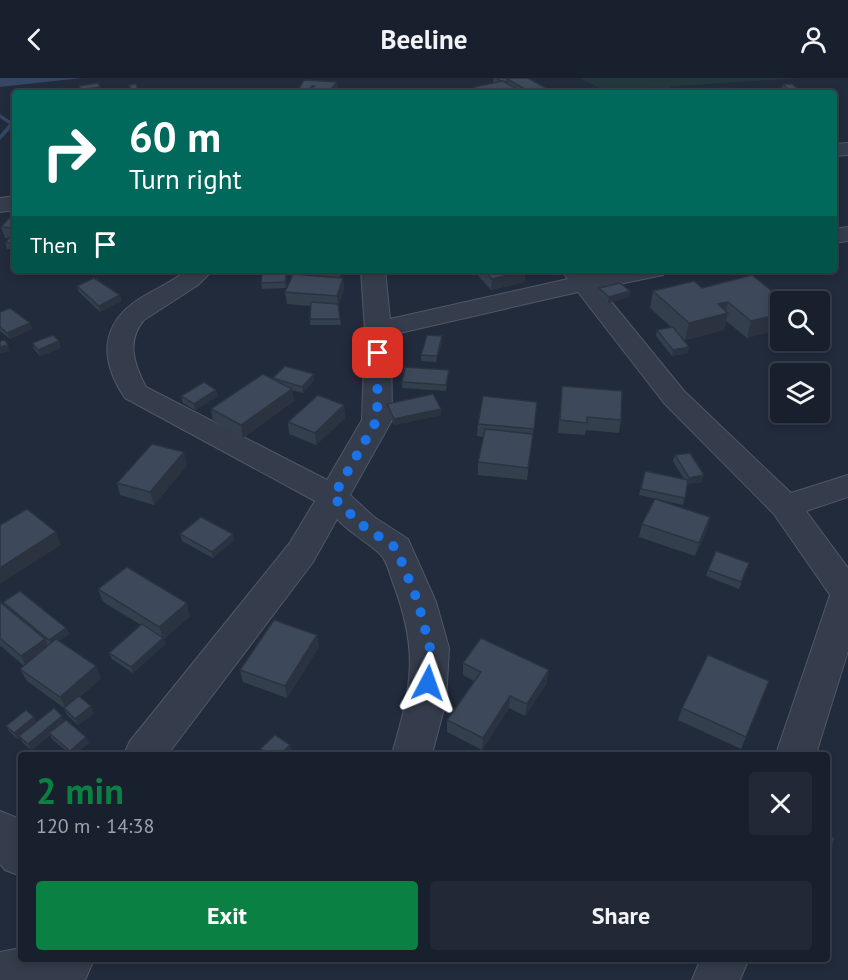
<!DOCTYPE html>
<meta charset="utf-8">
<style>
body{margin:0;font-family:"PT Sans",sans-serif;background:#222835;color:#f1f3f6;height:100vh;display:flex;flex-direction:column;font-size:22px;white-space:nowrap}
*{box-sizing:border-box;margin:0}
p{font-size:20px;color:#9fa3aa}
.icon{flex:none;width:33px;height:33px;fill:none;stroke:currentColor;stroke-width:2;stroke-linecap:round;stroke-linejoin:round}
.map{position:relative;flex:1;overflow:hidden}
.details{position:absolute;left:18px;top:674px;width:812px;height:210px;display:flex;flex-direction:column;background:#19202d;border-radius:6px;box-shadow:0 3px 9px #0003,0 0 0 2px #373e49}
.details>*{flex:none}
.guide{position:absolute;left:12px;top:12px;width:825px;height:183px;border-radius:6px;box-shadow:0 3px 9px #0003,0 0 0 2px #373e49;background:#00695c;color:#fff;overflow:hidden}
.controls{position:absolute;left:770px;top:213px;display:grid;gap:12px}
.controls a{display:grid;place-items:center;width:60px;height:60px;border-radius:6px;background:#19202d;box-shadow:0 3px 9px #0003,0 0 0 2px #373e49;font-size:30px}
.pin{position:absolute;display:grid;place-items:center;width:51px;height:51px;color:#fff;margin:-26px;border-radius:12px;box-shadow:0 3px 9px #0006}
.me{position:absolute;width:66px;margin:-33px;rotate:4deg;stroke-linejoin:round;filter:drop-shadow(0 0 4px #0008)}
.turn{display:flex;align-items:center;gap:21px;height:126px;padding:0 18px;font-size:27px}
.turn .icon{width:78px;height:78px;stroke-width:2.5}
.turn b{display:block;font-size:42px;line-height:51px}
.then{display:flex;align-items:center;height:57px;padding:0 18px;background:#0003;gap:12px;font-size:22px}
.round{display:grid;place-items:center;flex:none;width:63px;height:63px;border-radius:6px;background:#222835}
.overview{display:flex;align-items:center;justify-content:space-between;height:102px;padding:0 18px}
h1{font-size:36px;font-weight:600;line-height:45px;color:#0b8043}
.primary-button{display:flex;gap:12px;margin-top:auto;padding:12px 18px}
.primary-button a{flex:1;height:69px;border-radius:6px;background:#0b8043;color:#fff;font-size:24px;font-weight:600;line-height:69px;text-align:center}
.primary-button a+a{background:#222835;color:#f1f3f6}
header{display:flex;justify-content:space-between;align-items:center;height:78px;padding:0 18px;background:#19202d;font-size:27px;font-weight:600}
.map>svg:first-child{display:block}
</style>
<header><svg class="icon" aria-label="back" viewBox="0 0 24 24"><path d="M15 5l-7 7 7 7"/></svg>Beeline<svg class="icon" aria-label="person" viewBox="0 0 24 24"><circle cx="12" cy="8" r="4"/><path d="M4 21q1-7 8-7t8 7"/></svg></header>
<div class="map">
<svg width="848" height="902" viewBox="0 0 848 902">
<rect width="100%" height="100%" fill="#212b3c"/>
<polygon fill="#23383d" points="580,0 799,0 605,13"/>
<polygon fill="#344663" points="0,0 82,0 0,9"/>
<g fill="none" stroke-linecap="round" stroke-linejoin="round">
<polygon fill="#344663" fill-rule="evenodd" points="0,36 15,46 0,62 0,57 9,46 0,40"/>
<defs>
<g id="minor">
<polygon points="848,65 848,77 834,78 834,66"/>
<polygon points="15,118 15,132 0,134 0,120"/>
<polygon points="848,149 848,163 834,165 834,151"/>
<path d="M187,192h26l-15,15 -54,35c-18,21 -10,44 2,67l181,93 35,-60 3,-90 -4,-60h24l5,49 178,-40 -7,-9h25l4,5 26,-5h51l-4,5 -63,13 84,103 107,102 57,-18v22l-42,14 42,57v83l-32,103h-40l54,-159 -56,-81 -110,-111 -86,-111 -187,43 1,85 -42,75 24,22 34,22 28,63 13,46 -3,53 -14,53h-40c20,-68 27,-103 1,-171 -3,-8 -6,-23 -13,-29 -14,-13 -30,-21 -43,-35l-24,43 -145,192h-44l6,-13 159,-197 26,-43 -190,-103c-25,-37 -26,-73 14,-99 16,-10 33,-17 48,-29z"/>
<polygon points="0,733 15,739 21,745 21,798 5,792 0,786"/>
<polygon points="21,870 21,880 90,880 92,886 85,902 0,902 0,874"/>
<polygon points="701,880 749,880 740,902 692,902"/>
</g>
</defs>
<use href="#minor" stroke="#505866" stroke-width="2"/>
<use href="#minor" fill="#353d4c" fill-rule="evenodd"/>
</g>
<g fill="#343f4e">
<polygon points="494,0 528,0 555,15 474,15 474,9 495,5 493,4"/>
<polygon points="783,6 800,13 799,15 785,15 781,11"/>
<polygon points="15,134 15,171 7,171 5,165 9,160 5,160 1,149"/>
<polygon points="269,192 288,192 286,210 262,211 261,205 269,194"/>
<polygon points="291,192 340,192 340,199 343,200 344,211 338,228 341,247 310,247 311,228 287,226 285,214 291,200"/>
<polygon points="473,192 543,192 525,196 525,204 491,212"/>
<polygon points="77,208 120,217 121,223 100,234 79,214"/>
<polygon points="599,210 630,213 629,219 608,225 598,216"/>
<polygon points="702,210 780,224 780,251 747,260 726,243 724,252 685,262 680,257 688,275 672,278 656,258 657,252 671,249 650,230 653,213"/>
<polygon points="0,234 30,245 32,251 10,261 0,253"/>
<polygon points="442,258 442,264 436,284 421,283 421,277"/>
<polygon points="32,265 61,270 40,278 34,271"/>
<polygon points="448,298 446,313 402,310 402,304"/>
<polygon points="273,300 314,302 303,315 292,312 294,323 243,360 213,343 211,331 273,301"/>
<polygon points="562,308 621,342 619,355 586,352 585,357 558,355"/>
<polygon points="181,318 218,318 195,332 183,325"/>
<polygon points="537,324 527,402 478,397 478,384 484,359 477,358 478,346"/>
<polygon points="387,326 441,331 441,337 394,347 387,333"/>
<polygon points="344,327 345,340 316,367 289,356 288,344"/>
<polygon points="675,377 702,404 687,406 683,427 639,417 645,393 684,401 673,383"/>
<polygon points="187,387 154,427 120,417 117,405"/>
<polygon points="710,439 707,452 695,478 639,459 642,446"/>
<polygon points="180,456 233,456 234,462 213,480 182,463"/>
<polygon points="749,485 739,511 706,498 708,492"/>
<polygon points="98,511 190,538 164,561 165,566 133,595 112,581 109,575 141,547 103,524"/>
<polygon points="0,524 5,528 3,524 66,550 69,556 59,563 101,600 80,619 94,635 78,647 67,637 64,630 27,603 20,591 24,588 1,568 0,569"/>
<polygon points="319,569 287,620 243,604 240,592"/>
<polygon points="463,585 547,605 525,638 509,630 482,672 447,654 447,642 474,603 463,597"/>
<polygon points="682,630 746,659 741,671 678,642"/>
<polygon points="65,643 89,665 75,676 70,676 52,661 50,657 31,672 22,664 20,659 18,661 10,654 6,648 36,644"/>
<polygon points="290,667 291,674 288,676 262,676 260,671"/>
</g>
<g fill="#2b3340">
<polygon points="337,4 338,9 333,15 328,15"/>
<polygon points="100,9 101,14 93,15 82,15 81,12"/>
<polygon points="131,12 138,12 139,15 131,15"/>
<polygon points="287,192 288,192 286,210 285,204"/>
<polygon points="525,192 543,192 525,196 525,204 491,212 492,201"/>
<polygon points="343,200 344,211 338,229 337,218"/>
<polygon points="630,213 629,219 608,225 609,219"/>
<polygon points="120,217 121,223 100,234 99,228"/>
<polygon points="728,224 725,236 728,235 724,252 685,262 689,245 718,226"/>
<polygon points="780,236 780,251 747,260 751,243"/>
<polygon points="30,245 32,251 10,261 7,255"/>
<polygon points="442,258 442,264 436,284 437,278"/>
<polygon points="59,263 61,270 40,278 38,272"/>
<polygon points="8,267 10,273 0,276 0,269"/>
<polygon points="689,269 688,275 672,278 673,272"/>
<polygon points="314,296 314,302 303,315 302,309"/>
<polygon points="292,311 294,323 243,360 241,347"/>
<polygon points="216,312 218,318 195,332 194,326"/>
<polygon points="344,327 345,340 316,367 315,355"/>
<polygon points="441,331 441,337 394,347 394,341"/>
<polygon points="184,374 187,387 154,427 150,414"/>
<polygon points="704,397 702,404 687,406 689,400"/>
<polygon points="710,439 707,452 695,478 699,465"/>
<polygon points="56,454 61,467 0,506 0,490"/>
<polygon points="233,456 234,462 213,480 212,474"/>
<polygon points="187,525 190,538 164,561 165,566 133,595 131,589 163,560 159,549"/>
<polygon points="66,550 69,556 52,568 49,562"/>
<polygon points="317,557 319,569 287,620 285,608"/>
<polygon points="45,561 50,573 27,590 21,578"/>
<polygon points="96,588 101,600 66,631 60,619"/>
<polygon points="549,592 547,605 525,638 527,626"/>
<polygon points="510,618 509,630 482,672 483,660"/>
<polygon points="91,628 94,635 78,647 75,641"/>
<polygon points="62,638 65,644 31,672 28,666"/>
<polygon points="34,639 37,645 18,661 14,655"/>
<polygon points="86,659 89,665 75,676 72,676 70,673"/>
<polygon points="290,667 291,674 288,676 281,676"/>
</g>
<g fill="#3d495b" stroke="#2b3340" stroke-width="1.5">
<polygon points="496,0 512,0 507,1 507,4 505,4 503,3 501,3"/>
<polygon points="512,0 528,0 555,15 532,15 507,1"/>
<polygon points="304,2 337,4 328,15 309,15 314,8 312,8 307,15 296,15"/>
<polygon points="503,3 524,15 484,15 474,9"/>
<polygon points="98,5 100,9 81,12 79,8"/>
<polygon points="136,6 138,12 131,12 129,7"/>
<polygon points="783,6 792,6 800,13 790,14"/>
<polygon points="669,9 676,15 642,15 639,12"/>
<polygon points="63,10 62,14 76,13 75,15 38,15 39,12"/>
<polygon points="584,12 590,15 571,15"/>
<polygon points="15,134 15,150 1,149"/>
<polygon points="12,157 15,158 15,165 5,165"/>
<polygon points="269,192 287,192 285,204 261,205 262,194 269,194"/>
<polygon points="291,192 339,192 339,193 291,194"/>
<polygon points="484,192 525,192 525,193 492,201"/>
<polygon points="293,196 343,200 337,218 285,214"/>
<polygon points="752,197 786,224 780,224 780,236 751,243 728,224 718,226 728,235 689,245 653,213 694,203 702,210"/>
<polygon points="94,200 120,217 99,228 77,208"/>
<polygon points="620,205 630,213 609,219 599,210"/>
<polygon points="311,224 338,226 340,241 310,241"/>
<polygon points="10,230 30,245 7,255 0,249 0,234"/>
<polygon points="673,249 689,269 673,272 657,252"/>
<polygon points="53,257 59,263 38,272 32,265"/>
<polygon points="427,257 442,258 437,278 421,277"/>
<polygon points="5,262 8,267 0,269 0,263"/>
<polygon points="285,288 314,296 302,309 273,300"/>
<polygon points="405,289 449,292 446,307 402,304"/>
<polygon points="263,296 292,311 241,347 211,331"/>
<polygon points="204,304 216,312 194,326 181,318"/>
<polygon points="562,308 622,313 621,342 587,339 587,345 560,342"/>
<polygon points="433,316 441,331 394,341 387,326"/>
<polygon points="318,317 344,327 315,355 288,344"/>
<polygon points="483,318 537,324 534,351 478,346"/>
<polygon points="485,351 533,356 528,390 478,384"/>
<polygon points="152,366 184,374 150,414 117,405"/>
<polygon points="690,375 704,397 689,400 675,377"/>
<polygon points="645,393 688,402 685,420 641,411"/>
<polygon points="655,421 710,439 699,465 642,446"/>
<polygon points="27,431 56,454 0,490 0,447"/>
<polygon points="201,439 233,456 212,474 180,456"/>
<polygon points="716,473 749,485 741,504 708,492"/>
<polygon points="127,489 187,525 159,549 98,511"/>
<polygon points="20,513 66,550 49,562 3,524"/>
<polygon points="0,524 45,561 21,578 0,560"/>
<polygon points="274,542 317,557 285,608 240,592"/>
<polygon points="142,546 163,560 131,589 109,575"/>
<polygon points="481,560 549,592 527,626 510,618 483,660 447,642 481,594 463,585"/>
<polygon points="56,561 96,588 60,619 20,591"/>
<polygon points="708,577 769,603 746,659 682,630"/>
<polygon points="79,618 91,628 75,641 64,630"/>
<polygon points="54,630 62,638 28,666 19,658"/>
<polygon points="26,632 34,639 14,655 6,648"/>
<polygon points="66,642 86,659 70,673 49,655"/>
<polygon points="275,657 290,667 281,676 268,676 260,671"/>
<polygon points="636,672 644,676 633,676"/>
<polygon points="826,756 834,760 826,790"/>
</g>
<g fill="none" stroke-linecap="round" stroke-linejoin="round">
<polyline stroke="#1a73e8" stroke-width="10" stroke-dasharray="0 18" points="378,275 377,342 333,419 362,447 396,470 418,524 430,570 428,605"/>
</g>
</svg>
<div class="controls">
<a><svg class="icon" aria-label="search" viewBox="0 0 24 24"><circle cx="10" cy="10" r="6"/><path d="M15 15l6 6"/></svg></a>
<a><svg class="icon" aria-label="layers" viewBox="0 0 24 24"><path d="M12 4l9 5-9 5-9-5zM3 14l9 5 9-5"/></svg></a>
</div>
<div class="pin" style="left:378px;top:275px;background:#d93025"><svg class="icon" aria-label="arrive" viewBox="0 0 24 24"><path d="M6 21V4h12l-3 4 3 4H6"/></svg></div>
<svg class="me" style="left:428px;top:605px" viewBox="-20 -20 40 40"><path d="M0-17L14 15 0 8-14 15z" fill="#1a73e8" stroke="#fff" stroke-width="4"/></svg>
<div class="guide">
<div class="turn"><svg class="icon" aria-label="right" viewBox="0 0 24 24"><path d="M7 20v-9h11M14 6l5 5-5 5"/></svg><div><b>60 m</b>Turn right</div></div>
<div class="then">Then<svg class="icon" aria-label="arrive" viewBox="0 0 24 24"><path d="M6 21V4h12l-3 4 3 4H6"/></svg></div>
</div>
<section class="details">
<div class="overview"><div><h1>2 min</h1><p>120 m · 14:38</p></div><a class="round"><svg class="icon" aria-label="close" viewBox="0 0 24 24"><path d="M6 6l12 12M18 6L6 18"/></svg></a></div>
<div class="primary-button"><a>Exit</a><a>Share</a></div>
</section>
</div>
